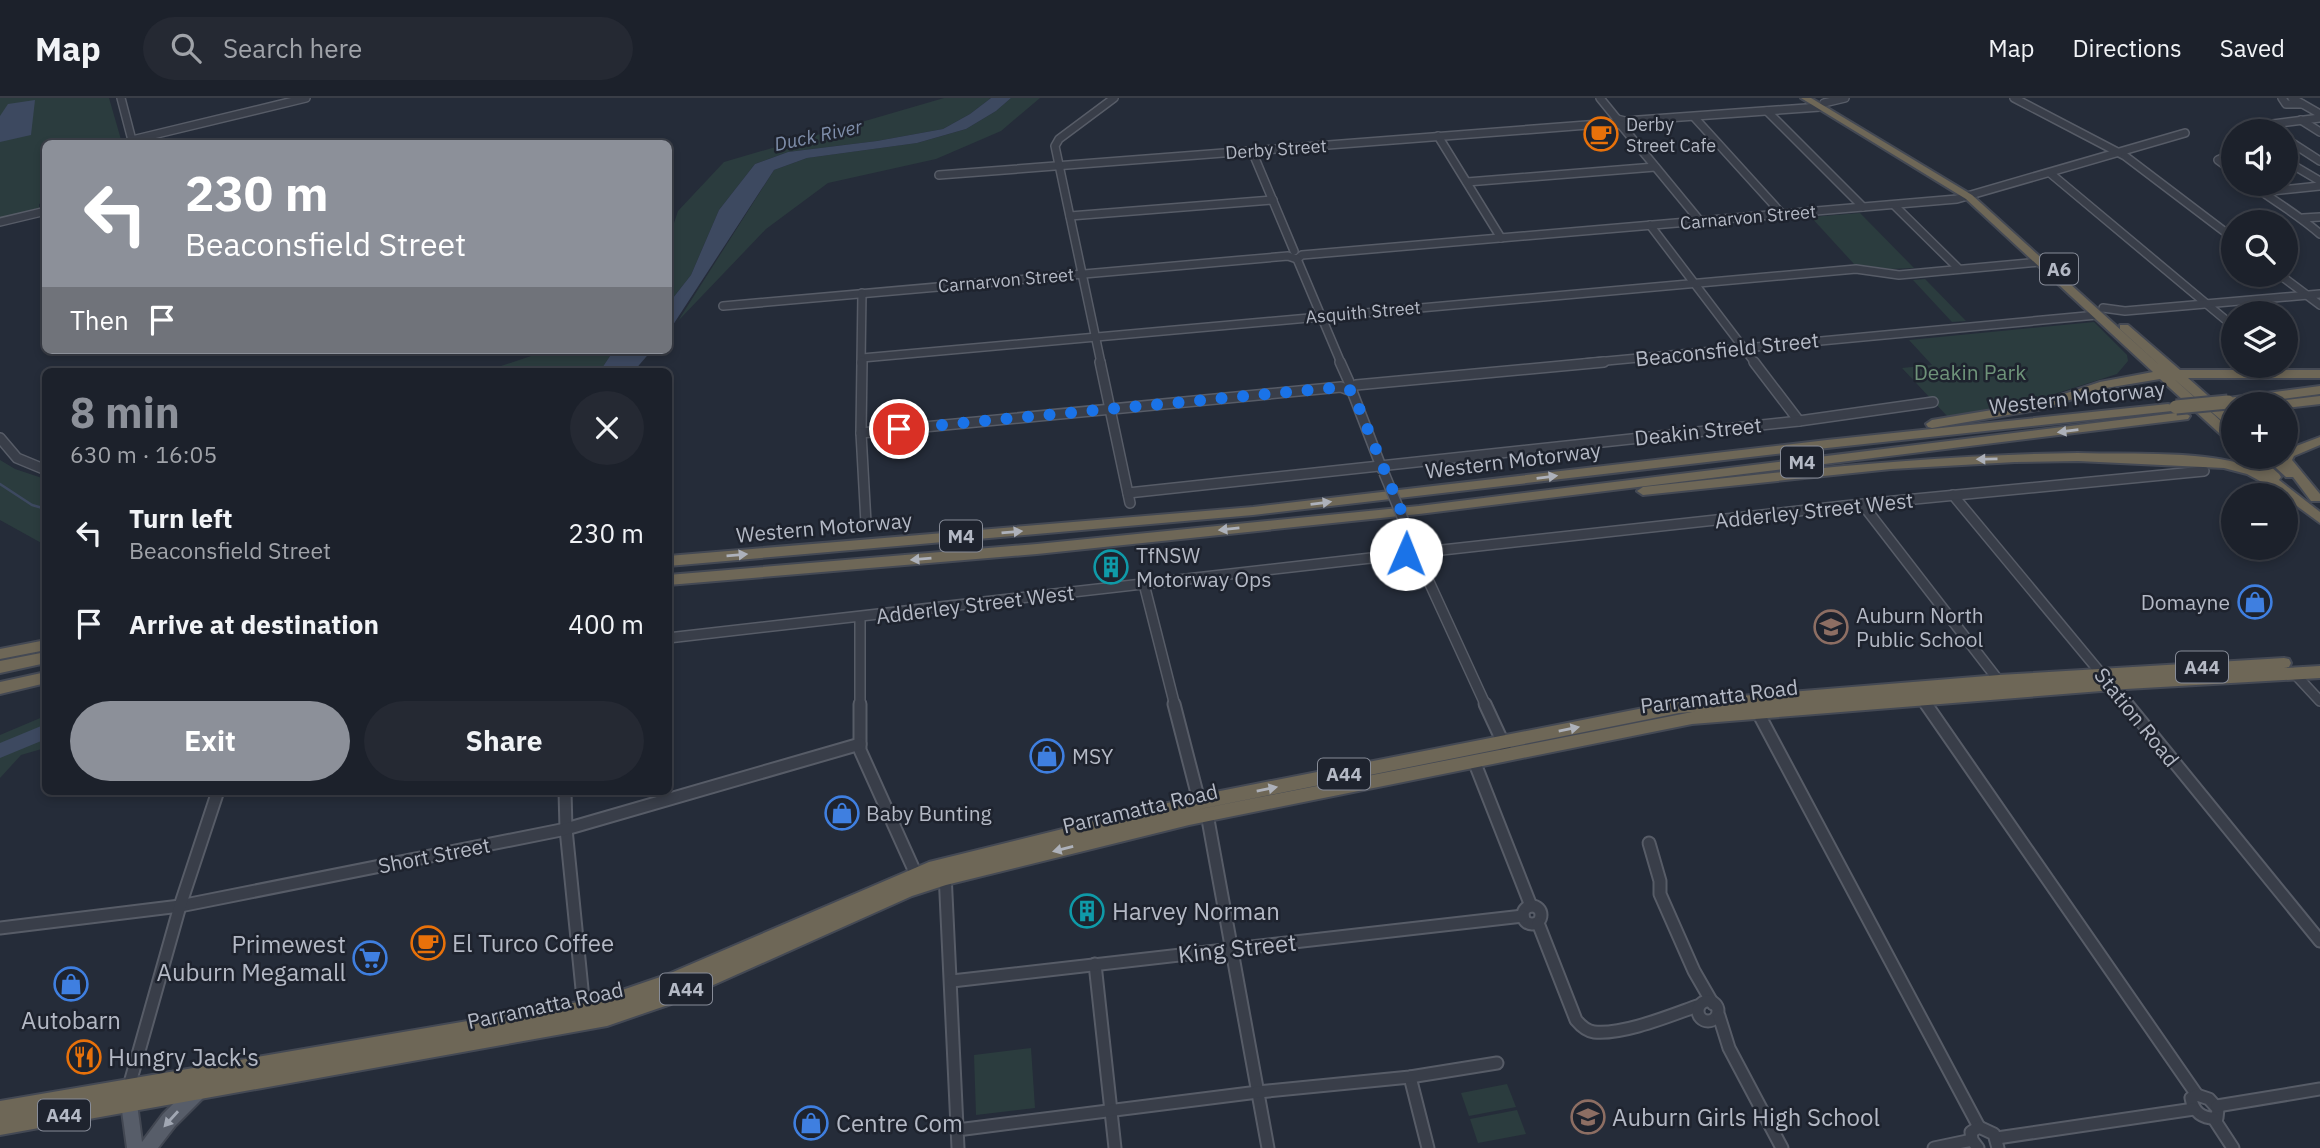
<!DOCTYPE html>
<meta charset="utf-8">
<style>
body{margin:0;font-family:"IBM Plex Sans",sans-serif;background:#252933;color:#f1f3f6;height:100vh;display:flex;flex-direction:column;font-size:26px;white-space:nowrap}
*{box-sizing:border-box;margin:0}
p{font-size:23px;color:#a0a3a9}
.icon{flex:none;width:38px;height:38px;fill:none;stroke:currentColor;stroke-width:2;stroke-linecap:round;stroke-linejoin:round}
.map{position:relative;flex:1;overflow:hidden}
.panel{position:absolute;left:42px;top:270px;width:630px;height:427px;display:flex;flex-direction:column;background:#1c212b;border-radius:10px;box-shadow:0 4px 10px #0003,0 0 0 2px #3a3e47}
.panel>*{flex:none}
.hud{position:absolute;left:42px;top:42px;width:630px;height:214px;border-radius:10px;box-shadow:0 4px 10px #0003,0 0 0 2px #3a3e47;background:#8c9099;color:#fff;overflow:hidden}
.buttons{position:absolute;left:2221px;top:21px;display:grid;gap:14px}
.buttons a{display:grid;place-items:center;width:77px;height:77px;border-radius:50%;background:#1c212b;box-shadow:0 4px 10px #0003,0 0 0 2px #3a3e47;font-size:35px}
.pin{position:absolute;display:grid;place-items:center;width:60px;height:60px;color:#fff;margin:-30px;border:4px solid #fff;border-radius:50%;box-shadow:0 2px 7px #0007}
.me{position:absolute;width:77px;margin:-38px;rotate:1deg;stroke-linejoin:round;filter:drop-shadow(0 0 5px #0008)}
.turn{display:flex;align-items:center;gap:24px;height:147px;padding:0 28px;font-size:32px}
.turn .icon{width:91px;height:91px;stroke-width:2.5}
.turn b{display:block;font-size:49px;line-height:60px}
.then{display:flex;align-items:center;height:66px;padding:0 28px;background:#0003;gap:14px;font-size:26px}
.round{display:grid;place-items:center;flex:none;width:74px;height:74px;border-radius:37px;background:#252933}
.head{display:flex;align-items:center;justify-content:space-between;height:119px;padding:0 28px}
h1{font-size:42px;font-weight:700;line-height:52px;color:#8c9099}
.button{display:flex;gap:14px;margin-top:auto;padding:14px 28px}
.button a{flex:1;height:80px;border-radius:42px;background:#8c9099;color:#fff;font-size:28px;font-weight:700;line-height:80px;text-align:center}
.button a+a{background:#252933;color:#f1f3f6}
ul{padding:0;list-style:none}
li{display:flex;align-items:center;gap:21px;height:91px;padding:0 28px}
li div{flex:1}
li b{display:block;font-size:26px}
li em{font-style:normal}
header{display:flex;align-items:center;gap:42px;box-sizing:border-box;height:98px;padding:0 35px;background:#1c212b;border-bottom:2px solid #3a3e47}
header strong{font-size:33px}
nav{display:flex;gap:38px;margin-inline-start:auto;font-size:24px}
.search{width:490px;height:63px;background:#252933;display:flex;align-items:center;gap:18px;box-sizing:border-box;padding:0 24px;border-radius:38px;color:#a0a3a9;font-size:26px}
.map>svg:first-child{display:block}
</style>
<header>
<strong>Map</strong>
<div class="search"><svg class="icon" aria-label="search" viewBox="0 0 24 24"><circle cx="10" cy="10" r="6"/><path d="M15 15l6 6"/></svg>Search here</div>
<nav><a>Map</a><a>Directions</a><a>Saved</a></nav>
</header>
<div class="map">
<svg width="2320" height="1050" viewBox="0 0 2320 1050">
<rect width="100%" height="100%" fill="#252c39"/>
<g fill="#2b3c3e">
<polygon points="0,0 109,0 122,45 46,46 45,104 39,106 39,110 0,120"/>
<polygon points="944,0 991,0 970,16 943,31 877,43 788,54 755,66 719,112 691,177 669,205 669,140 678,113 724,64"/>
<polygon points="1011,0 1040,0 1001,33 936,61 828,85 766,131 678,223 774,72 807,60 917,45 966,31 996,13"/>
<polygon points="1860,115 1914,170 1891,171 1854,166 1811,119"/>
<polygon points="1925,181 1966,223 1952,224 1913,182"/>
<polygon points="2094,224 2127,257 2128,263 2117,276 2045,299 1948,319 1902,270 1932,267 1909,242"/>
<polygon points="549,252 614,252 600,273 486,273"/>
<polygon points="0,362 15,371 45,381 45,447 0,422"/>
<polygon points="45,618 45,650 21,657 0,680 0,637"/>
<polygon points="1031,950 1035,1010 976,1017 974,957"/>
<polygon points="1507,986 1516,1009 1469,1018 1461,995"/>
<polygon points="1517,1012 1526,1036 1478,1045 1470,1021"/>
</g>
<g fill="#3d4960">
<polygon points="991,0 1011,0 996,13 966,31 917,45 807,60 774,72 669,233 669,205 691,177 719,112 755,66 788,54 877,43 943,31 970,16"/>
<polygon points="35,2 31,37 0,44 0,18 8,6"/>
<polygon points="614,252 652,252 634,273 600,273"/>
</g>
<g fill="none" stroke-linecap="round" stroke-linejoin="round">
<polyline stroke="#3d4960" stroke-width="2.5" points="0,386 32,407 46,411"/>
<polygon fill="#3d4960" fill-rule="evenodd" points="46,626 46,641 0,660 0,645"/>
<defs>
<g id="minor-far2">
<polyline points="121,0 133,46"/>
<polyline points="1600,0 1617,21"/>
<polyline points="2014,0 2125,58 2233,140"/>
<polyline points="2282,0 2286,6 2302,6"/>
<polyline points="2292,0 2320,16"/>
<polyline points="1824,5 1845,0"/>
<polyline points="1767,13 1863,109"/>
<polyline points="1694,19 1782,116"/>
<polyline points="1617,21 1625,23 1820,9"/>
<polyline points="2301,22 2320,34"/>
<polyline points="1621,27 1700,123"/>
<polyline points="2265,27 2320,20"/>
<polyline points="1438,38 1501,140"/>
<polyline points="2286,41 2320,63"/>
<polyline points="132,42 306,0"/>
<polyline points="1252,53 1294,153"/>
<polyline points="2233,55 2218,62 2233,73"/>
<polyline points="2286,63 2320,83"/>
<polyline points="2050,75 2233,228"/>
<polyline points="939,77 1613,25 1621,27"/>
<polyline points="1467,84 1655,69"/>
<path d="M2251,86c23,17 48,31 69,50"/>
<polyline points="2262,94 2320,88"/>
<polyline points="1894,107 1959,171"/>
<polyline points="1070,118 1273,102"/>
<polyline points="2303,120 2320,119"/>
<polyline points="0,124 46,113"/>
<polyline points="1650,127 1755,265"/>
<polyline points="1297,161 1302,157 1957,101 2185,35"/>
<polyline points="1297,161 1341,265"/>
<polyline points="2280,177 2320,207"/>
<polyline points="723,208 1288,158 1297,161"/>
<polyline points="2103,210 2125,213 2320,196"/>
<polyline points="862,260 1856,171 1899,177 2039,164"/>
<polyline points="861,265 862,195"/>
<polyline points="1101,265 1055,48 1059,41 1114,0"/>
<polyline points="1585,265 2097,217"/>
</g>
<g id="minor-far1">
<polyline points="862,264 861,335 866,425"/>
<polyline points="1100,264 1130,405"/>
<polyline points="1340,264 1349,284"/>
<polyline points="1754,264 1799,323"/>
<polyline points="1356,287 1604,264"/>
<polyline points="1352,293 1382,371"/>
<polyline points="861,335 1341,289 1352,293"/>
<polyline points="0,340 17,360 46,372"/>
<polyline points="1128,395 1799,323 1933,304"/>
<polyline points="1953,397 2128,608"/>
<polyline points="1863,407 1999,583"/>
<polyline points="1410,438 1416,449"/>
<polyline points="1424,454 1853,407 2204,373"/>
<polyline points="1419,462 1486,608"/>
<polyline points="1144,486 1175,608"/>
<polyline points="860,520 860,608"/>
<polyline points="668,540 1406,456"/>
<polyline points="2293,574 2320,603"/>
<polyline points="1923,601 1928,608"/>
</g>
<g id="minor">
<polyline points="860,606 860,652 919,783"/>
<polyline points="1174,606 1197,695 1207,716 1268,1050"/>
<polyline points="1485,606 1505,649"/>
<polyline points="1926,606 2197,997"/>
<polyline points="2127,606 2320,843"/>
<polyline points="1755,609 1979,1029"/>
<polyline points="1474,663 1531,808"/>
<polyline points="565,693 566,731 584,911"/>
<polyline points="1649,745 1660,783 1660,796 1694,873 1713,906"/>
<polyline points="945,775 958,1050"/>
<circle cx="1532" cy="817" r="9"/>
<path d="M1538,825l38,97c5,6 10,11 18,12 29,3 75,-16 103,-26"/>
<polyline points="0,830 180,808 566,731 860,646"/>
<polyline points="1095,866 1115,1050"/>
<polyline points="952,883 1523,818"/>
<circle cx="1708" cy="913" r="10"/>
<polyline points="1719,918 1729,950 1782,1050"/>
<polyline points="1410,979 1428,1050"/>
<polyline points="128,992 180,808 218,693"/>
<path d="M2197,997l12,4 9,10 -1,9c-14,1 -24,-6 -26,-20z"/>
<polyline points="2217,1008 2320,991"/>
<polyline points="2214,1021 2233,1050"/>
<polyline points="957,1032 1258,994 1410,979 1497,965"/>
<polyline points="1997,1040 2194,1011"/>
<polyline points="1934,1050 1972,1042"/>
<polyline points="1978,1050 1972,1042 1971,1034 1979,1029 1994,1036 1998,1050"/>
</g>
<polygon id="major" points="197,986 203,988 205,994 203,1000 175,1028 158,1050 127,1050 120,998 122,992 128,990 134,992 136,998 142,1044 163,1016 191,988"/>
<g id="highway">
<polygon points="1801,0 1811,0 1972,97 2166,273 2120,231 2120,227 2128,227 2180,272 2320,272 2320,280 2188,280 2233,320 2233,330 2229,329 2173,280 2233,334 2233,345 2229,344 2160,281 2106,290 2042,311 1932,330 1928,329 1926,326 1932,322 2040,304 2100,284 2153,274 1966,101"/>
<polygon points="2320,288 2320,296 2228,308 2222,304 2228,300"/>
<polygon points="2320,298 2320,306 2286,310 2286,306 2280,306 2286,302"/>
<polygon points="2168,306 2172,307 2172,313 1827,350 1253,417 668,468 668,458 1253,409 1827,342"/>
<polygon points="2184,314 2190,318 2188,321 1419,416 1037,456 668,487 668,477 1037,446 1419,408"/>
<polygon points="2320,339 2320,347 2294,358 2292,362 2320,396 2320,403 2311,403 2293,379 2286,379 2264,359 2277,359 2280,361 2286,359 2286,352"/>
<path d="M2078,355c54,2 132,-4 182,17l-13,-13h13l19,17 2,3 -2,3 41,32v11l-34,-25v-3l-39,-21 -23,-6 -146,-7 -63,1 -124,7 -248,26 -6,-4 6,-4c145,-16 289,-32 435,-34z"/>
<polygon points="46,542 46,552 0,561 0,551"/>
<polygon points="46,554 46,565 0,575 0,563"/>
<path d="M2284,560l5,1 2,4 -2,4 -5,1 36,-2v12l-194,11 -434,35 -503,101 -243,60 -34,11 -241,108 -64,22 -607,109v-34l596,-102 70,-24 263,-113 271,-67 479,-94 320,-26zM2053,585l-361,29 -502,99 489,-98z"/>
<polygon points="46,574 46,585 0,596 0,584"/>
</g>
</defs>
<use href="#minor-far2" stroke="#575c67" stroke-width="10"/>
<use href="#minor-far1" stroke="#575c67" stroke-width="12"/>
<use href="#minor" stroke="#575c67" stroke-width="15"/>
<use href="#major" stroke="#424752" stroke-width="4"/>
<use href="#highway" stroke="#444954" stroke-width="4"/>
<use href="#minor-far2" stroke="#393e49" stroke-width="7"/>
<use href="#minor-far1" stroke="#393e49" stroke-width="9"/>
<use href="#minor" stroke="#393e49" stroke-width="11"/>
<use href="#major" fill="#575d69" fill-rule="evenodd"/>
<use href="#highway" fill="#6e6757" fill-rule="evenodd"/>
<defs>
<polyline id="minor-bridge" points="1384,375 1410,438"/>
<polyline id="highway-bridge" points="2176,309 2228,304"/>
</defs>
<use href="#minor-bridge" stroke="#575c67" stroke-width="12" stroke-linecap="butt"/>
<use href="#highway-bridge" stroke="#444954" stroke-width="17" stroke-linecap="butt"/>
<use href="#minor-bridge" stroke="#393e49" stroke-width="9"/>
<use href="#highway-bridge" stroke="#6e6757" stroke-width="13"/>
</g>
<defs><path id="oneway-solid" d="M-6-.8H1V-3.2L6.5 0L1 3.2V.8H-6Z" transform="scale(1.75)"/></defs>
<g fill="#adb1ba">
<use href="#oneway-solid" transform="translate(2068 333) rotate(173)"/>
<use href="#oneway-solid" transform="translate(1987 361) rotate(179)"/>
<use href="#oneway-solid" transform="translate(1547 379) rotate(-7)"/>
<use href="#oneway-solid" transform="translate(1321 405) rotate(-7)"/>
<use href="#oneway-solid" transform="translate(1229 431) rotate(174)"/>
<use href="#oneway-solid" transform="translate(1012 434) rotate(-5)"/>
<use href="#oneway-solid" transform="translate(737 457) rotate(-5)"/>
<use href="#oneway-solid" transform="translate(921 461) rotate(175)"/>
<use href="#oneway-solid" transform="translate(1569 631) rotate(-11)"/>
<use href="#oneway-solid" transform="translate(1267 691) rotate(-11)"/>
<use href="#oneway-solid" transform="translate(1063 751) rotate(166)"/>
</g>
<use fill="#a1a7b3" href="#oneway-solid" transform="translate(171 1021) rotate(132)"/>
<g fill="none" stroke-linecap="round" stroke-linejoin="round">
<polyline stroke="#1a73e8" stroke-width="12" stroke-dasharray="0 21.6" points="899,331 1341,289 1352,293 1416,449 1408,451 1406,456"/>
</g>
<defs>
<symbol id="cafe-ring" viewBox="-11 -11 22 22"><circle r="9.5" fill="#1e232e" stroke="#e8710a" stroke-width="1.5"/><path d="M-5.5-4.5H6V0H3Q3 3.5 0 3.5H-2.5Q-5.5 3.5-5.5 0ZM3-3.2v2h1.7v-2ZM-6 4.5H4V6H-6Z" fill="#e8710a"/></symbol>
<symbol id="building-ring" viewBox="-11 -11 22 22"><circle r="9.5" fill="#1e232e" stroke="#0f9aa8" stroke-width="1.5"/><path d="M-4-6H4V6H1V3H-1V6H-4ZM-2.5-4.3h1.7v1.8h-1.7ZM.8-4.3h1.7v1.8H.8ZM-2.5-1h1.7V.8h-1.7ZM.8-1h1.7V.8H.8Z" fill="#0f9aa8"/></symbol>
<symbol id="shop-ring" viewBox="-11 -11 22 22"><circle r="9.5" fill="#1e232e" stroke="#3f7fe0" stroke-width="1.5"/><path d="M-5-2.5h2.3a2.7 3.5 0 0 1 5.4 0H5L5.5 6h-11ZM-1.5-2.5h3a1.5 2.3 0 0 0-3 0Z" fill="#3f7fe0"/></symbol>
<symbol id="school-ring" viewBox="-11 -11 22 22"><circle r="9.5" fill="#1e232e" stroke="#8d6e63" stroke-width="1.5"/><path d="M0-5L7-2L0 1L-7-2ZM-4 1L0 2.5L4 1V4Q0 6-4 4Z" fill="#8d6e63"/></symbol>
<symbol id="supermarket-ring" viewBox="-11 -11 22 22"><circle r="9.5" fill="#1e232e" stroke="#3f7fe0" stroke-width="1.5"/><path d="M-6-5.5h2.5l.6 2H6L4.5 2H-2.5L-4.4-4H-6ZM-1.5 3.2a1.3 1.3 0 1 0 .1 0ZM3 3.2a1.3 1.3 0 1 0 .1 0Z" fill="#3f7fe0"/></symbol>
<symbol id="restaurant-ring" viewBox="-11 -11 22 22"><circle r="9.5" fill="#1e232e" stroke="#e8710a" stroke-width="1.5"/><path d="M-5-6h1v4h1v-4h1v4h1v-4h1v5L-1.5 .5V6h-2V.5L-5-1ZM5-6V6H3V1.5H1.5Q1.5-4 5-6Z" fill="#e8710a"/></symbol>
</defs>
<g fill-rule="evenodd">
<use href="#cafe-ring" x="1582" y="17" width="38" height="38"/>
<use href="#building-ring" x="1092" y="450" width="38" height="38"/>
<use href="#shop-ring" x="2236" y="485" width="38" height="38"/>
<use href="#school-ring" x="1812" y="510" width="38" height="38"/>
<use href="#shop-ring" x="1028" y="639" width="38" height="38"/>
<use href="#shop-ring" x="823" y="696" width="38" height="38"/>
<use href="#building-ring" x="1068" y="794" width="38" height="38"/>
<use href="#cafe-ring" x="409" y="826" width="38" height="38"/>
<use href="#supermarket-ring" x="351" y="841" width="38" height="38"/>
<use href="#shop-ring" x="52" y="867" width="38" height="38"/>
<use href="#restaurant-ring" x="65" y="940" width="38" height="38"/>
<use href="#school-ring" x="1569" y="1000" width="38" height="38"/>
<use href="#shop-ring" x="792" y="1006" width="38" height="38"/>
</g>
<g text-anchor="middle" dominant-baseline="central" stroke-width="5" stroke-linejoin="round" paint-order="stroke">
<g font-size="18" fill="#b4b9c5" stroke="#1e232e" text-anchor="start">
<text x="1626" y="26">Derby<tspan x="1626" dy="21">Street Cafe</tspan></text>
</g>
<g font-size="18" fill="#b4b9c5" stroke="#1e232e">
<text transform="translate(1276 51) rotate(-4)">Derby Street</text>
<text transform="translate(1748 119) rotate(-5)">Carnarvon Street</text>
<text transform="translate(1006 182) rotate(-5)">Carnarvon Street</text>
<text transform="translate(1363 214) rotate(-5)">Asquith Street</text>
</g>
<g font-size="19" font-style="italic" fill="#7f8eaa" stroke="#1e232e">
<text transform="translate(818 37) rotate(-12)">Duck River</text>
</g>
<g fill="#1e232e" stroke="#878c98" stroke-width="2">
<rect x="2040" y="155.5" width="38" height="31" rx="5"/>
<rect x="1781" y="348.5" width="42" height="31" rx="5"/>
<rect x="940" y="422.5" width="42" height="31" rx="5"/>
<rect x="2176" y="553.5" width="52" height="31" rx="5"/>
<rect x="1318" y="660.5" width="52" height="31" rx="5"/>
<rect x="660" y="875.5" width="52" height="31" rx="5"/>
<rect x="38" y="1001.5" width="52" height="31" rx="5"/>
</g>
<g font-size="19" font-weight="bold" fill="#b4b9c5">
<text x="2059" y="171">A6</text>
<text x="1802" y="364">M4</text>
<text x="961" y="438">M4</text>
<text x="2202" y="569">A44</text>
<text x="1344" y="676">A44</text>
<text x="686" y="891">A44</text>
<text x="64" y="1017">A44</text>
</g>
<g font-size="21" fill="#b4b9c5" stroke="#1e232e">
<text transform="translate(1727 251) rotate(-6)">Beaconsfield Street</text>
<text transform="translate(2077 299) rotate(-6)">Western Motorway</text>
<text transform="translate(1698 333) rotate(-6)">Deakin Street</text>
<text transform="translate(1513 362) rotate(-7)">Western Motorway</text>
<text transform="translate(1814 412) rotate(-6)">Adderley Street West</text>
<text transform="translate(824 429) rotate(-5)">Western Motorway</text>
<text transform="translate(975 506) rotate(-7)">Adderley Street West</text>
<text transform="translate(1719 598) rotate(-7)">Parramatta Road</text>
<text transform="translate(2137 619) rotate(51)">Station Road</text>
<text transform="translate(1140 710) rotate(-13)">Parramatta Road</text>
<text transform="translate(434 757) rotate(-11)">Short Street</text>
<text transform="translate(545 907) rotate(-12)">Parramatta Road</text>
</g>
<g font-size="21" fill="#6e9379" stroke="#1e232e">
<text x="1970" y="274">Deakin Park</text>
</g>
<g font-size="21" fill="#b4b9c5" stroke="#1e232e" text-anchor="start">
<text x="1136" y="457">TfNSW<tspan x="1136" dy="24">Motorway Ops</tspan></text>
<text x="2230" y="504" text-anchor="end">Domayne</text>
<text x="1856" y="517">Auburn North<tspan x="1856" dy="24">Public School</tspan></text>
<text x="1072" y="658">MSY</text>
<text x="866" y="715">Baby Bunting</text>
</g>
<g font-size="24" fill="#b4b9c5" stroke="#1e232e" text-anchor="start">
<text x="1112" y="813">Harvey Norman</text>
<text x="452" y="845">El Turco Coffee</text>
<text x="346" y="846" text-anchor="end">Primewest<tspan x="346" dy="28">Auburn Megamall</tspan></text>
<text x="71" y="922" text-anchor="middle">Autobarn</text>
<text x="108" y="959">Hungry Jack's</text>
<text x="1612" y="1019">Auburn Girls High School</text>
<text x="836" y="1025">Centre Com</text>
</g>
<g font-size="24" fill="#b4b9c5" stroke="#1e232e">
<text transform="translate(1237 850) rotate(-6)">King Street</text>
</g>
</g>
</svg>
<div class="buttons">
<a><svg class="icon" aria-label="sound" viewBox="0 0 24 24"><path d="M4 9h4l5-4v14l-5-4H4zM17 9q2 3 0 6"/></svg></a>
<a><svg class="icon" aria-label="search" viewBox="0 0 24 24"><circle cx="10" cy="10" r="6"/><path d="M15 15l6 6"/></svg></a>
<a><svg class="icon" aria-label="layers" viewBox="0 0 24 24"><path d="M12 4l9 5-9 5-9-5zM3 14l9 5 9-5"/></svg></a>
<a>+</a>
<a>−</a>
</div>
<div class="pin" style="left:899px;top:331px;background:#d93025"><svg class="icon" aria-label="arrive" viewBox="0 0 24 24"><path d="M6 21V4h12l-3 4 3 4H6"/></svg></div>
<svg class="me" style="left:1406px;top:456px" viewBox="-20 -20 40 40"><circle r="19" fill="#fff"/><path d="M0-13L10 11 0 6-10 11z" fill="#1a73e8"/></svg>
<div class="hud">
<div class="turn"><svg class="icon" aria-label="left" viewBox="0 0 24 24"><path d="M17 20v-9H6M10 6l-5 5 5 5"/></svg><div><b>230 m</b>Beaconsfield Street</div></div>
<div class="then">Then<svg class="icon" aria-label="arrive" viewBox="0 0 24 24"><path d="M6 21V4h12l-3 4 3 4H6"/></svg></div>
</div>
<section class="panel">
<div class="head"><div><h1>8 min</h1><p>630 m · 16:05</p></div><a class="round"><svg class="icon" aria-label="close" viewBox="0 0 24 24"><path d="M6 6l12 12M18 6L6 18"/></svg></a></div>
<ul>
<li><svg class="icon" aria-label="left" viewBox="0 0 24 24"><path d="M17 20v-9H6M10 6l-5 5 5 5"/></svg><div><b>Turn left</b><p>Beaconsfield Street</p></div><em>230 m</em></li>
<li><svg class="icon" aria-label="arrive" viewBox="0 0 24 24"><path d="M6 21V4h12l-3 4 3 4H6"/></svg><div><b>Arrive at destination</b></div><em>400 m</em></li>
</ul>
<div class="button"><a>Exit</a><a>Share</a></div>
</section>
</div>
